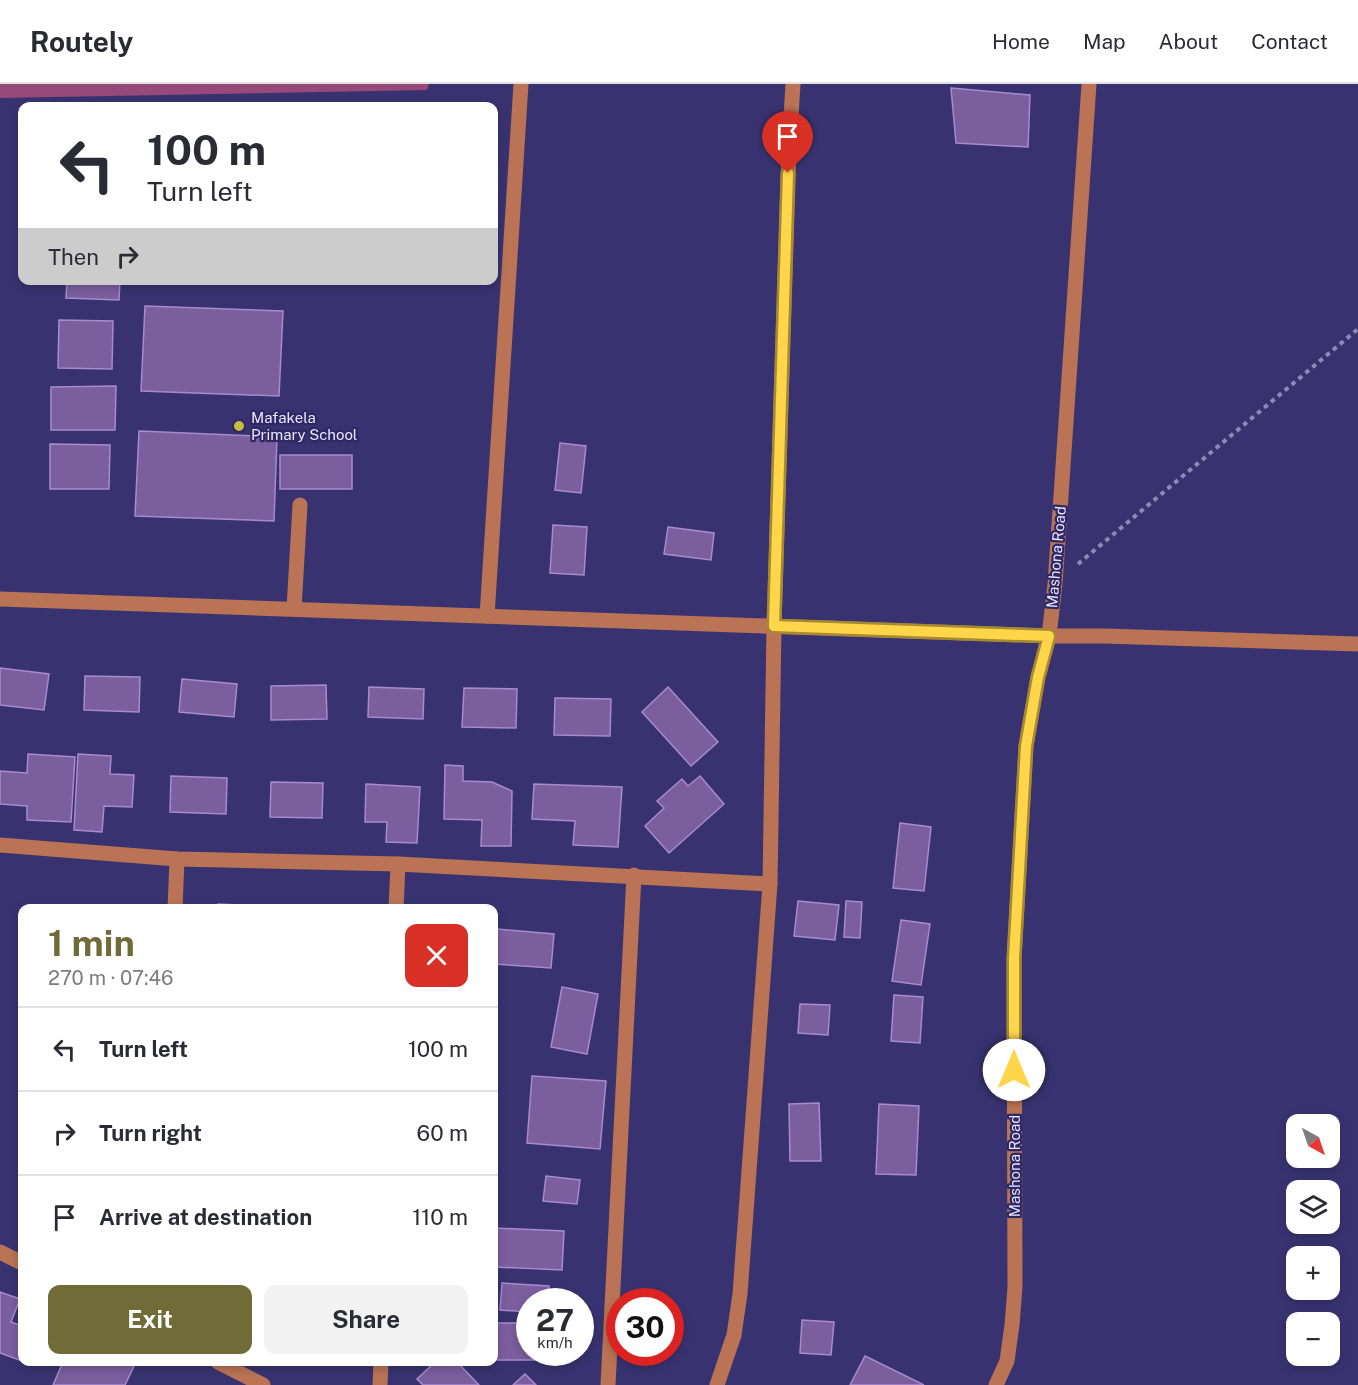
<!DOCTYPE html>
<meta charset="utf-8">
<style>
body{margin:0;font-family:"Public Sans",sans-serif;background:#f2f2f3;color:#2b2b33;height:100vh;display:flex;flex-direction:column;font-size:22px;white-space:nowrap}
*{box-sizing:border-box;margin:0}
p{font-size:20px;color:#7c7c81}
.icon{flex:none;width:33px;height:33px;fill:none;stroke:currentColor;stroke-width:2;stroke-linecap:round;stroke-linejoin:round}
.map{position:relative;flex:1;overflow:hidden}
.drawer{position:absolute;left:18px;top:820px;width:480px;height:462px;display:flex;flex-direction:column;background:#fff;border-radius:12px;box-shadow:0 3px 9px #0003}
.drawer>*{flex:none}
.guide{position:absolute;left:18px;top:18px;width:480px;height:183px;border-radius:12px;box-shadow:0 3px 9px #0003;background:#fff;color:#2b2b33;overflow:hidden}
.needle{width:39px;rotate:140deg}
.buttons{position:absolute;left:1286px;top:1030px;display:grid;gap:12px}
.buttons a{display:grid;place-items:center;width:54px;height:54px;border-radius:12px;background:#fff;box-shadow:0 3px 9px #0003;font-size:30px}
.speed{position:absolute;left:516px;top:1204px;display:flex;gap:12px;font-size:30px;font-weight:700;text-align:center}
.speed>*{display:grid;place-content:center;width:78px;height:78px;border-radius:50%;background:#fff;box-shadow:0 3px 9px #0003;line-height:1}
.speed small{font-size:15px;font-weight:400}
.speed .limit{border:9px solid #d22;background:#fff;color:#111}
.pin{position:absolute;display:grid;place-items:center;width:51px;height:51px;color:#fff;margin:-62px -26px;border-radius:50% 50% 50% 0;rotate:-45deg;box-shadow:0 0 6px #0007}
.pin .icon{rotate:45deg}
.me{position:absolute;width:66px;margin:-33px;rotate:0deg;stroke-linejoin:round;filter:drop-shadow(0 0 4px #0008)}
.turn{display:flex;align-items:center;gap:21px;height:126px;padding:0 30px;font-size:27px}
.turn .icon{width:78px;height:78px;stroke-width:2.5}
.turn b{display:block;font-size:42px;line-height:51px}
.then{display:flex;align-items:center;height:57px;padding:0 30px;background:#0003;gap:12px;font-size:22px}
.round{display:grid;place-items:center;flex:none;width:63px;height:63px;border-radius:12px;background:#f2f2f3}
.head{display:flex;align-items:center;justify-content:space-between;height:102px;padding:0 30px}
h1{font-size:36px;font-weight:700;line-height:45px;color:#716c37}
.button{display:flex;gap:12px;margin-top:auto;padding:12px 30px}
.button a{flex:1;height:69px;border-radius:12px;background:#716c37;color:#fff;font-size:24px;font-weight:700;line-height:69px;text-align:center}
.button a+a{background:#f2f2f3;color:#2b2b33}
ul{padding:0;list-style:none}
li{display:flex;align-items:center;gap:18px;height:84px;padding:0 30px;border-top:2px solid #e1e1e2}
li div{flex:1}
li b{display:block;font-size:22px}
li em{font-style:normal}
header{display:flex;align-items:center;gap:36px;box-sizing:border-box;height:84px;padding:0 30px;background:#fff;border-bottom:2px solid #e1e1e2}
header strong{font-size:28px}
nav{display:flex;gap:33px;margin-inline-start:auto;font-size:21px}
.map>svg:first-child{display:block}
</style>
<header>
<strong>Routely</strong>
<nav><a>Home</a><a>Map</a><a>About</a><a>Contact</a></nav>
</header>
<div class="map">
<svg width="1358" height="1301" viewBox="0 0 1358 1301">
<rect width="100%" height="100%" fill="#383370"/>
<polygon fill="#974a7a" points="0,0 429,0 427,6 0,14"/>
<g fill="#7b5e9e" stroke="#a88ace" stroke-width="1.5">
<polygon points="951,4 1030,11 1028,63 956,59"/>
<polygon points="67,196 120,196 119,216 66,214"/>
<polygon points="145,222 283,227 279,312 141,307"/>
<polygon points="59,236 113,237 112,285 58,284"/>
<polygon points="116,302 115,346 51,346 51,303"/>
<polygon points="139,347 277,353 274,437 135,432"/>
<polygon points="560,359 586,362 581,409 555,406"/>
<polygon points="50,360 110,361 109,405 50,405"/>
<rect x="280" y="371" width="72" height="34"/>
<polygon points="553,441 587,443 584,491 550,489"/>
<polygon points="668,443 714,449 711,476 664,470"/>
<polygon points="0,584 49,590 44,626 0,621"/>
<polygon points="85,592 140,593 139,628 84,626"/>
<polygon points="182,595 237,600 234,633 179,628"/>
<polygon points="326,601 327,635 271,636 271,602"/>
<polygon points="369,603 424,605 423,635 368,633"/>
<polygon points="668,603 718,658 691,682 642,628"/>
<polygon points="464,604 517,605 516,644 462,643"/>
<polygon points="555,614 611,615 610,652 554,651"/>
<polygon points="28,670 75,673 71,738 27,736 27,722 0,720 0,687 27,689"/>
<polygon points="78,670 111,672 110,690 134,691 132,723 104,722 102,748 74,746"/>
<polygon points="445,681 463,682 463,697 492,698 512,707 511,762 481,762 482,736 444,735"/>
<polygon points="171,692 227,694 226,730 170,728"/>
<polygon points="700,692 724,720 669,769 645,742 664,724 657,717 682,695 688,702"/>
<polygon points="271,698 323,699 322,734 270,733"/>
<polygon points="366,700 420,703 417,759 386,758 387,738 365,738"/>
<polygon points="534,700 622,703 618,763 573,761 575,737 532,735"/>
<polygon points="900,739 931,743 924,807 893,804"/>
<polygon points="798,817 839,821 835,856 794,852"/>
<polygon points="846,817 862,818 860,854 844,853"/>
<polygon points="218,820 284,823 283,825 218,825"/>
<polygon points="901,836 930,840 921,901 892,897"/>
<polygon points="497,845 554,850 551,884 494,880"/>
<polygon points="562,903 598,910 587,970 551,963"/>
<polygon points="894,911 923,913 920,959 891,957"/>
<polygon points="800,920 830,921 828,951 798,949"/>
<polygon points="532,992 606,997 600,1065 527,1059"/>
<polygon points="819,1019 821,1077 790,1077 789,1020"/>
<polygon points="879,1020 919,1022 916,1091 876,1090"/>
<polygon points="546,1092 580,1096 577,1120 543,1117"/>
<polygon points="494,1144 564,1147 562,1186 494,1183"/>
<polygon points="502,1199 549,1202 548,1218 530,1218 530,1228 500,1226"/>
<polygon points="0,1208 20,1215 11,1238 22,1242 22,1277 0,1269"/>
<polygon points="802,1236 834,1238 831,1271 800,1269"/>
<polygon points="494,1239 530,1239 530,1269 556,1269 556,1276 494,1276"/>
<polygon points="865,1272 924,1301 850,1301"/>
<polygon points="63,1278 136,1278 125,1301 53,1301"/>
<polygon points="435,1278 457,1278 479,1301 423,1301 417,1295"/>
<polygon points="525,1290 536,1301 513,1301"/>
</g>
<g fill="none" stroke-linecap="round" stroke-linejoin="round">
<polyline stroke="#8d8bb5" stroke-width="4" stroke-dasharray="4.5 4.5" stroke-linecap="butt" points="1078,480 1358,245"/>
<g stroke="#ba7354" stroke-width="15">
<polyline points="0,515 1049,552 1104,552 1358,560"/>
<polyline points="294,525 300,421"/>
<polyline points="487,532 521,0"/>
<polyline points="0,761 177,775 398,780 770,800"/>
<polyline points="175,825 177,775"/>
<polyline points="396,825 398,780"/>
<polyline points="0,1168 22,1179"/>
<polyline points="218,1278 263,1301"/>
<polyline points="380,1301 381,1278"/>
<polyline points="608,1301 634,791"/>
<polyline points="717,1301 734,1251 740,1210 770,800 774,542 789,65 793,0"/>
<polyline points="996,1301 1007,1277 1012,1241 1015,1203 1014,875 1026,662 1038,593 1049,552 1055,500 1089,0"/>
</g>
</g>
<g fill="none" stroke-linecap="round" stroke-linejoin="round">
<defs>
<polyline id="route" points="788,89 774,542 1049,552 1038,593 1026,662 1014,875 1014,986"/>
</defs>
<use href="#route" stroke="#a68a30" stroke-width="15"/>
<use href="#route" stroke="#ffd54a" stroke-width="10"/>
</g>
<circle fill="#c7bb3c" stroke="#2f2865" stroke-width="2" cx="239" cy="342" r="6"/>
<g text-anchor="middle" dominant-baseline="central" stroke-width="4.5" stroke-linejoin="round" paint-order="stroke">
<g font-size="15" fill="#e6e7fe" stroke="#2f2865" text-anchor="start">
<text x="251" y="333">Mafakela<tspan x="251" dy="17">Primary School</tspan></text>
</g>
<g font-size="15" fill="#e6e7fe" stroke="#2f2865">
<text transform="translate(1056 473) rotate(-85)">Mashona Road</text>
<text transform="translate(1014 1082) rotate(-90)">Mashona Road</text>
</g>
</g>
</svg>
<div class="buttons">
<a><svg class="needle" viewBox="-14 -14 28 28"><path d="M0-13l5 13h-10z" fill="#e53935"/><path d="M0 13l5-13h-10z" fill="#7c7c81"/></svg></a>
<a><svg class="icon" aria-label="layers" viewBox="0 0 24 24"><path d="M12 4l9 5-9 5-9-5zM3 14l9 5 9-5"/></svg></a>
<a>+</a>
<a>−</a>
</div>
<div class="speed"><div>27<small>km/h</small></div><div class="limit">30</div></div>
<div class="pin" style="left:788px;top:89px;background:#d93025"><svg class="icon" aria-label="arrive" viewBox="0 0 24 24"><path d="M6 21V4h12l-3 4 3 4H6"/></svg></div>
<svg class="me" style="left:1014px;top:986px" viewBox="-20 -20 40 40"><circle r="19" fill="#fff"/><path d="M0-13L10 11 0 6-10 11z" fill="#ffd54a"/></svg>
<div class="guide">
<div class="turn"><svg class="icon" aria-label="left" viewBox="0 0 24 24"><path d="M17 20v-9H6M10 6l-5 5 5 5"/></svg><div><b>100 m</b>Turn left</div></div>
<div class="then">Then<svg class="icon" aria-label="right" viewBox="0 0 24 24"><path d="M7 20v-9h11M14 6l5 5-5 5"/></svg></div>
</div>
<section class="drawer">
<div class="head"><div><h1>1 min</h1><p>270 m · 07:46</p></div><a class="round" style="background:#d93025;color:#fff"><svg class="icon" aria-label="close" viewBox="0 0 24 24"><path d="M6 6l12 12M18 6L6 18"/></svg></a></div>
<ul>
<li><svg class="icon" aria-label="left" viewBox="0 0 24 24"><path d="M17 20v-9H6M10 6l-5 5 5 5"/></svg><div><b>Turn left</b></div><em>100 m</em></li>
<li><svg class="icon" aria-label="right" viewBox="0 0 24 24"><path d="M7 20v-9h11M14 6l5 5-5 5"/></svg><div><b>Turn right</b></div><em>60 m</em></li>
<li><svg class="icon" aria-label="arrive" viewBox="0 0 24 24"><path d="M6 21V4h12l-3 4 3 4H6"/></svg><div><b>Arrive at destination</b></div><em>110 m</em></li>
</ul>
<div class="button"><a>Exit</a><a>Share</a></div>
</section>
</div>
